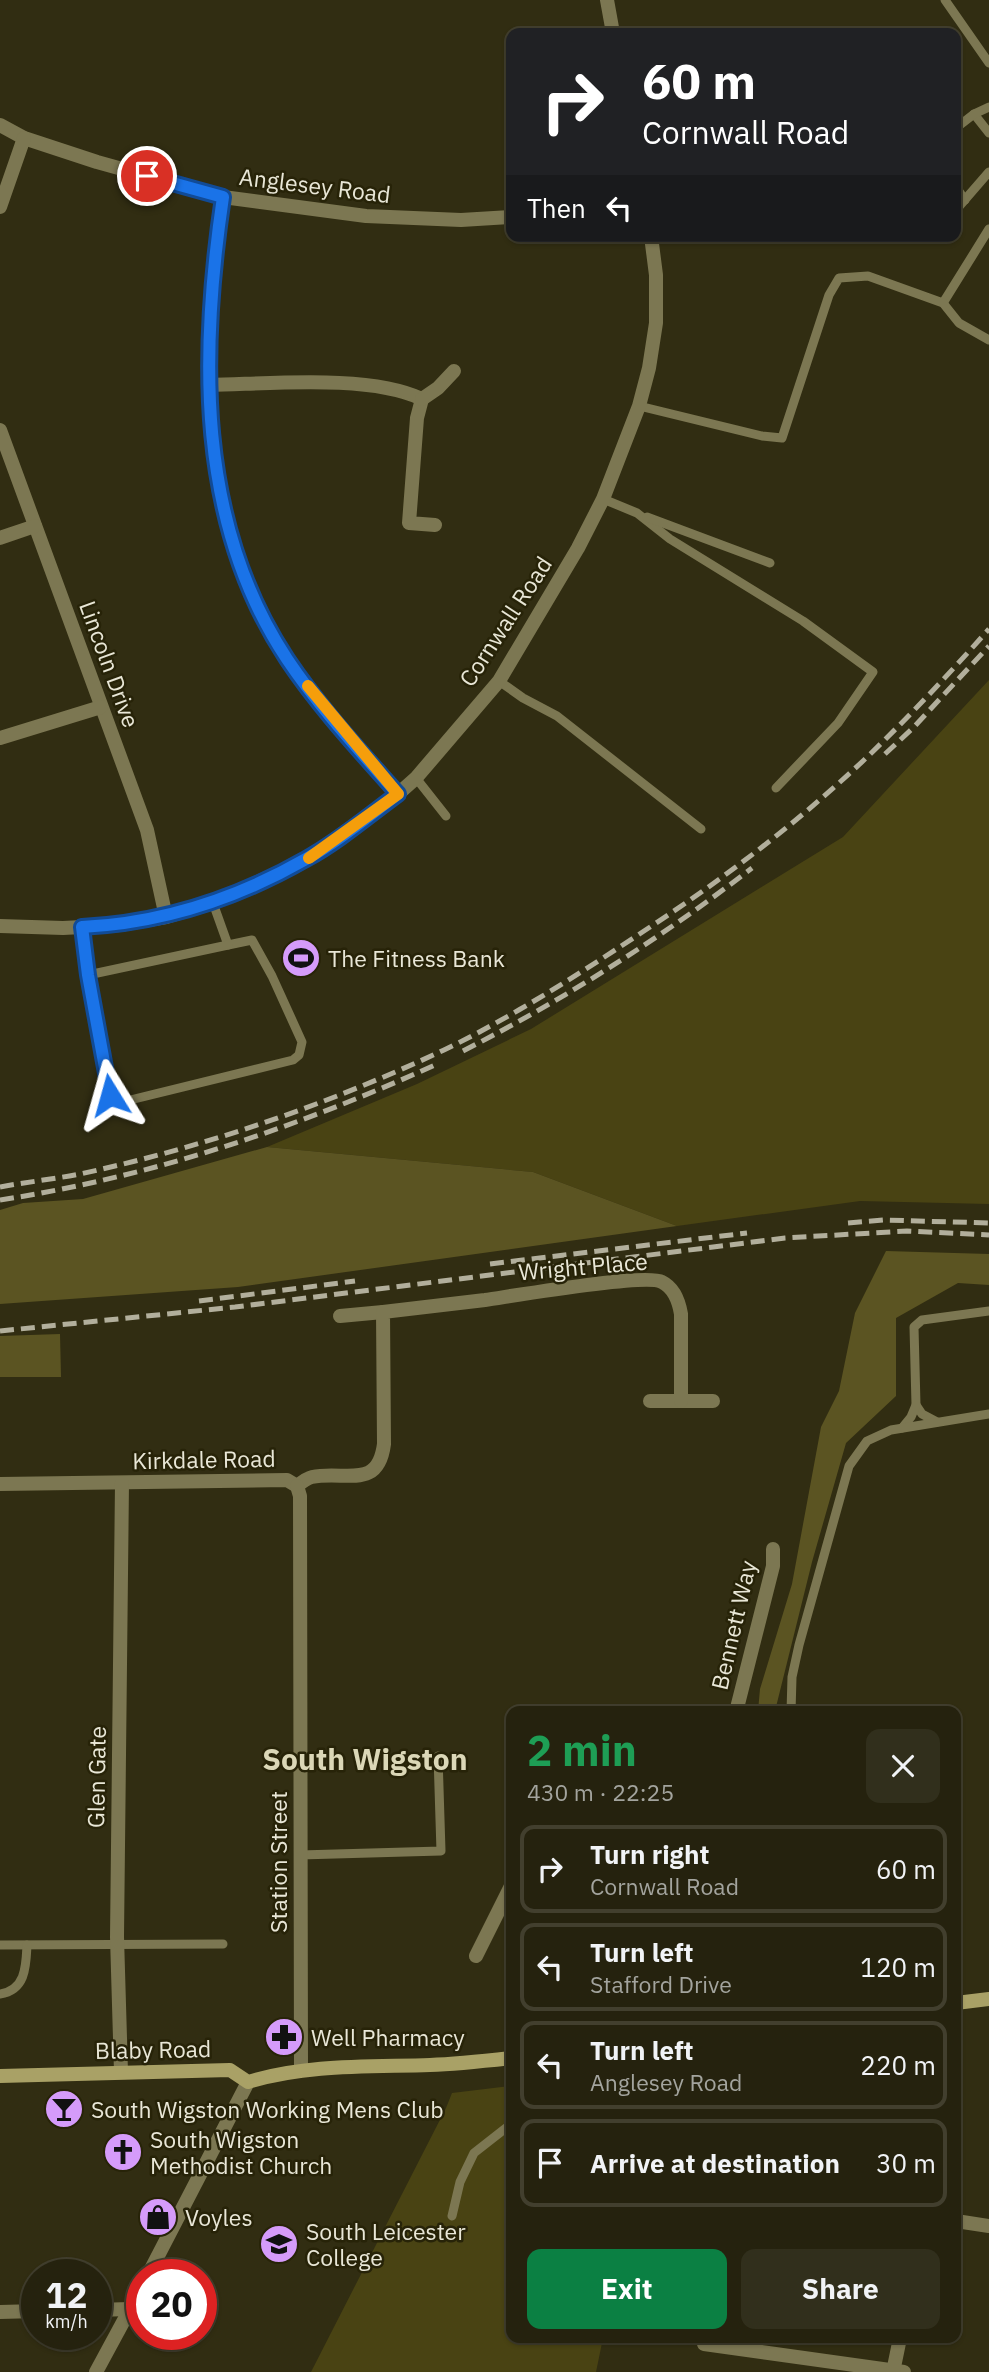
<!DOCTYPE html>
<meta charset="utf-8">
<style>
body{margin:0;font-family:"IBM Plex Sans",sans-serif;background:#312f1c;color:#f1f3f6;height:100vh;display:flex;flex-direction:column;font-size:26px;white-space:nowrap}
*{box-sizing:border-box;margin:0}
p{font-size:23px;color:#a3a49e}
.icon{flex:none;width:38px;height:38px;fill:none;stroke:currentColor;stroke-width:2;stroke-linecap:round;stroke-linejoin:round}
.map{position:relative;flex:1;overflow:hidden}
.side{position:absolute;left:506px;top:1706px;width:455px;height:637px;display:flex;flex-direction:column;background:#25220e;border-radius:14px;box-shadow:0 2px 5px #0004,0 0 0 2px #423f2e}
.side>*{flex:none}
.top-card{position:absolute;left:506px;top:28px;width:455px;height:214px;border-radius:14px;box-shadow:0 2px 5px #0004,0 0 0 2px #423f2e;background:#202124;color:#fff;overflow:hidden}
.speed{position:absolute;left:21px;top:2259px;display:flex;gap:14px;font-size:35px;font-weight:700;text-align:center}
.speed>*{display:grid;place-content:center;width:91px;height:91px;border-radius:50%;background:#25220e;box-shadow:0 2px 5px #0004,0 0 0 2px #423f2e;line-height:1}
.speed small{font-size:18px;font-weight:400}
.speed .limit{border:10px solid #d22;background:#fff;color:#111}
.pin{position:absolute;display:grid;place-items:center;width:60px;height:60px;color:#fff;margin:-30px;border:4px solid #fff;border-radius:50%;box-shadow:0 2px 7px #0007}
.me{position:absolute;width:77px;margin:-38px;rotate:352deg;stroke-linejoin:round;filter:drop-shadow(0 0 5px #0008)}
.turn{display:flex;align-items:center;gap:24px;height:147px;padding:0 21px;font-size:32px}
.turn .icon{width:91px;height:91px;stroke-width:2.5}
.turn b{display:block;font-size:49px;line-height:60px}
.then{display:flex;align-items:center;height:66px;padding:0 21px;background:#0003;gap:14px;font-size:26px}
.round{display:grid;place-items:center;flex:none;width:74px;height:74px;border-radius:14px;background:#312f1c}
.summary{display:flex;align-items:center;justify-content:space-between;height:119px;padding:0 21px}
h1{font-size:42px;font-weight:700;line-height:52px;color:#1e9e55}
.cta{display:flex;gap:14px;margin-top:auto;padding:14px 21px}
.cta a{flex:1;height:80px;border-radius:14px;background:#0b8043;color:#fff;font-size:28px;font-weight:700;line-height:80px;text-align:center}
.cta a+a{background:#312f1c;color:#f1f3f6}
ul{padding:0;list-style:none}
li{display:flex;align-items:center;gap:21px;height:88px;margin:0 14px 10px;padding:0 7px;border:4px solid #423f2e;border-radius:14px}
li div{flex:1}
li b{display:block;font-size:26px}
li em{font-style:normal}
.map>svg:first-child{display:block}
</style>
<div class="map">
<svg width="989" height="2372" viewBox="0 0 989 2372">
<rect width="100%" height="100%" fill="#312d12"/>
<g fill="#494313">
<polygon points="989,680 989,1204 860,1201 677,1226 533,1172 267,1147 417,1084 531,1029 843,837"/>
<polygon points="511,2086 511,2338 603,2338 596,2372 311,2372 446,2108 452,2093"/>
</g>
<g fill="#5b5422">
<polygon points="267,1147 533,1172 677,1226 238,1287 0,1304 0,1210 23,1203 83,1199"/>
<polygon points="886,1251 989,1254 989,1285 958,1283 896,1318 896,1396 846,1443 812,1562 775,1711 758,1711 760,1689 792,1584 821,1427 839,1391 855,1313"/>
<polygon points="60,1334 61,1377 0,1377 0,1336"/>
</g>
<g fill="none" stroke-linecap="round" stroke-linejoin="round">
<g stroke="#7c7752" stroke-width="9">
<polyline points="945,0 989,63"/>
<polyline points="974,114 989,133"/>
<polyline points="956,128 974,114 989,107"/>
<polyline points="956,187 965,200"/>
<polyline points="956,210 989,172"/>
<polyline points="943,303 989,229"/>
<polyline points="639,406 762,436 782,438 829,295 839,278 868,276 943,303 959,323 989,340"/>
<polyline points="603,499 637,513 670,539 803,621 873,672 838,723 776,788"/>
<polyline points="647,517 770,563"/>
<polyline points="499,681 523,698 557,716 701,829"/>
<polyline points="416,778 446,816"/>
<polyline points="82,927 88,975 110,1095 118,1103 293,1060 299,1055 302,1042 272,976 252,940 228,945 213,903"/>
<polyline points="88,975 228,945"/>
<polyline points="916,1405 922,1414 937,1422"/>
<polyline points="902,1428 911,1417 916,1405 914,1327 922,1320 989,1311"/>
<polyline points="791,1712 792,1677 799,1645 849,1466 867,1441 891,1430 989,1414"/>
<polyline points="300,1855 441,1851 438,1756"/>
<polyline points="0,1945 223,1944"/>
<path d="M0,1994c26,-4 26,-28 27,-49"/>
<polyline points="452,2216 460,2182 474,2153 511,2124"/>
</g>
<g stroke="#7c7752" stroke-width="14">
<polyline points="607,0 613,33"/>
<polyline points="0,125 24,138 97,162 223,197 366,216 461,220 511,217"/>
<path d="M223,197c-23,155 -27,326 64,462 32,48 74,92 111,135"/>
<polyline points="0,207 24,138"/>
<path d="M210,385c58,-1 160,-11 212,14l-5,19 -8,105 26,2"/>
<polyline points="422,399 438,388 454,371"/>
<polyline points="0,430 147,830 166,917"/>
<polyline points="0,538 35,526"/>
<polyline points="0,738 101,707"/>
<polyline points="0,926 63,928 120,925 166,917 213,903 307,859 398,794 416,778 499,681 578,548 603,499 639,406 649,368 656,323 656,275 651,236"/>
<polyline points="340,1316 383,1312"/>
<polyline points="650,1401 713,1401"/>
<path d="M0,1484l287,-4 10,6c5,-4 10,-8 15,-9 33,-7 66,14 72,-33l-1,-132c34,-4 68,-8 102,-12 28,-4 160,-27 177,-18 12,6 17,20 19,32v87"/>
<polyline points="297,1486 300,1496 301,2070"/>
<polyline points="736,1712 773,1566 773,1549"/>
<polyline points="476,1956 511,1886"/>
<polyline points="121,2072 117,1937 122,1483"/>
<polyline points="956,2221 989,2226"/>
<polyline points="148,2275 248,2082"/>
<polyline points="96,2310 130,2309"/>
<polyline points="0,2312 37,2311"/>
<polyline points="704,2344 904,2372"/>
<polyline points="96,2372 142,2287"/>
<polyline points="893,2372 900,2338"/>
</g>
<g stroke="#a9a166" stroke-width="14">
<polyline points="956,2003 989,1999"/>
<path d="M0,2076l230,-6 18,12c59,-18 121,-15 182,-17 27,-1 54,-4 81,-7"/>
</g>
<g stroke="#b2af9c" stroke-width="5" stroke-dasharray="14 7" stroke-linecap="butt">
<polyline points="885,754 913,728 989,646"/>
<path d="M463,1051c102,-52 198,-113 289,-183"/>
<path d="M0,1187c27,-5 54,-8 80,-13 125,-27 249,-70 364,-124 70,-34 135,-76 200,-119 78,-51 152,-107 220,-171 44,-42 85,-86 125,-131"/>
<path d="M0,1200c151,-23 295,-72 435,-135"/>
<polyline points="848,1223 883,1220 989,1223"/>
<polyline points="490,1264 747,1233"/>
<polyline points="199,1301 355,1281"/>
<polyline points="0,1331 235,1307 785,1238 907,1231 989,1235"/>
</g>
</g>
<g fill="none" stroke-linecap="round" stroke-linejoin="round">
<defs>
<path id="route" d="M110,1095l-22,-120 -6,-48c81,-4 154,-28 224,-68 33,-18 62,-43 92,-65 -38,-43 -79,-87 -111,-135 -91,-137 -87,-307 -64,-462l-76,-21"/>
</defs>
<use href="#route" stroke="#114b97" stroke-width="18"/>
<use href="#route" stroke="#1a73e8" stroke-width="12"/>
<polyline stroke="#f59e0b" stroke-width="12" points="308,686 398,794 309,858"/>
</g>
<defs>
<symbol id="stadium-disc" viewBox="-11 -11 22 22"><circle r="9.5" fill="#d59bfa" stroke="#272308"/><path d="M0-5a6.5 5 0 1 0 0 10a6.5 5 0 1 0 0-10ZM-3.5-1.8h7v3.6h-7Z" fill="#111"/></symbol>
<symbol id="pharmacy-disc" viewBox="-11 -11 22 22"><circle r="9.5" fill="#d59bfa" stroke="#272308"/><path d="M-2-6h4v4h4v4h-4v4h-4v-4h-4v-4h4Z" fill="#111"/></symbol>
<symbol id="bar-disc" viewBox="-11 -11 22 22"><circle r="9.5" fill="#d59bfa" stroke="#272308"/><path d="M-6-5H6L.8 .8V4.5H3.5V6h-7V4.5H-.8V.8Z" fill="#111"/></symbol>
<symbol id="church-disc" viewBox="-11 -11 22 22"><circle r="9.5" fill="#d59bfa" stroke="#272308"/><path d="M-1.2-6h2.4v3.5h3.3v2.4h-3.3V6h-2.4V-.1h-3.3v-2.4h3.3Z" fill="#111"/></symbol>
<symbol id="shop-disc" viewBox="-11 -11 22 22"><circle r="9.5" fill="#d59bfa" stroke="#272308"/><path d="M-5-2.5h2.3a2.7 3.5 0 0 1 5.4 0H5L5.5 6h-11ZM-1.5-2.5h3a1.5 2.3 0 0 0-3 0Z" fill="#111"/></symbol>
<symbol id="university-disc" viewBox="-11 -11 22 22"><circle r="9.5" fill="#d59bfa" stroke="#272308"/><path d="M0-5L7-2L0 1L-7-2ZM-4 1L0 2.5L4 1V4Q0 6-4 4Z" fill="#111"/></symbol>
</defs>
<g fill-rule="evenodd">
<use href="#stadium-disc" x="279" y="936" width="44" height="44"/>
<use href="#pharmacy-disc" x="262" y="2015" width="44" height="44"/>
<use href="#bar-disc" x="42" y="2087" width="44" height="44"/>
<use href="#church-disc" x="101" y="2130" width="44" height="44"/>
<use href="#shop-disc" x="136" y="2195" width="44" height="44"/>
<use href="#university-disc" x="257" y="2222" width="44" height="44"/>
</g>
<g text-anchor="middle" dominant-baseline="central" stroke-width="5" stroke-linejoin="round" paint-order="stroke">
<g font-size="23" fill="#e9e7d7" stroke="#272308">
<text transform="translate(315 185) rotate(7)">Anglesey Road</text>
<text transform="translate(505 621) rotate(-57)">Cornwall Road</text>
<text transform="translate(110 664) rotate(70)">Lincoln Drive</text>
<text transform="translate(583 1266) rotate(-5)">Wright Place</text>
<text transform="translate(204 1459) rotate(-1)">Kirkdale Road</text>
<text transform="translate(733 1625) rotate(-77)">Bennett Way</text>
<text transform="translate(96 1777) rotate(-89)">Glen Gate</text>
<text transform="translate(278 1862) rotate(-90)">Station Street</text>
<text transform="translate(153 2049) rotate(-1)">Blaby Road</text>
</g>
<g font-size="23" fill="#e9e7d7" stroke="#272308" text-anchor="start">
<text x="328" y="958">The Fitness Bank</text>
<text x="311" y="2037">Well Pharmacy</text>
<text x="91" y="2109">South Wigston Working Mens Club</text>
<text x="150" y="2139">South Wigston<tspan x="150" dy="26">Methodist Church</tspan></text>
<text x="185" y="2217">Voyles</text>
<text x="306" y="2231">South Leicester<tspan x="306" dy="26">College</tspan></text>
</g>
<g font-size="30" font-weight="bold" fill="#dbd7b7" stroke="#272308">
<text x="365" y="1758">South Wigston</text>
</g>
</g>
</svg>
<div class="speed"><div>12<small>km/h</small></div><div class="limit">20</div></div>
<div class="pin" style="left:147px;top:176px;background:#d93025"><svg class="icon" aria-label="arrive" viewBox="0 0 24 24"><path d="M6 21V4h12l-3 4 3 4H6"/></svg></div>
<svg class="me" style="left:110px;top:1095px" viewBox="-20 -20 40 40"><path d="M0-17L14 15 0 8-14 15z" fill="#1a73e8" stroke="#fff" stroke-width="4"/></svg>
<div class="top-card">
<div class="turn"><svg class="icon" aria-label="right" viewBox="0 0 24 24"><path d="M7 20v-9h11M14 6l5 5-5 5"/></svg><div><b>60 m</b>Cornwall Road</div></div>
<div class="then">Then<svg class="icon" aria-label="left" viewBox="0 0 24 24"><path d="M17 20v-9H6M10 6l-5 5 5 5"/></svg></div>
</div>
<section class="side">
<div class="summary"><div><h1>2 min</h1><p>430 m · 22:25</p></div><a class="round"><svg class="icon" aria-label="close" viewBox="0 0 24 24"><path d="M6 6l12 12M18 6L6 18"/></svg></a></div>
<ul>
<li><svg class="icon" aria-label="right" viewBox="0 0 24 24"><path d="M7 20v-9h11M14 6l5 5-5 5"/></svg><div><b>Turn right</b><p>Cornwall Road</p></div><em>60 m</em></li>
<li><svg class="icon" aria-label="left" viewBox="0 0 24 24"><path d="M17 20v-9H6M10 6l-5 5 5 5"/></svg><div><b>Turn left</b><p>Stafford Drive</p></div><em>120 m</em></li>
<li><svg class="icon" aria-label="left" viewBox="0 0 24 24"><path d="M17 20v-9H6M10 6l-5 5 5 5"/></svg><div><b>Turn left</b><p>Anglesey Road</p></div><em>220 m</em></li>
<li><svg class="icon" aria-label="arrive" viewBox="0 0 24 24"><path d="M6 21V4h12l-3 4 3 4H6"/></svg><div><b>Arrive at destination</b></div><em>30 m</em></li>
</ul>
<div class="cta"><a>Exit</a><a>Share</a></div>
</section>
</div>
